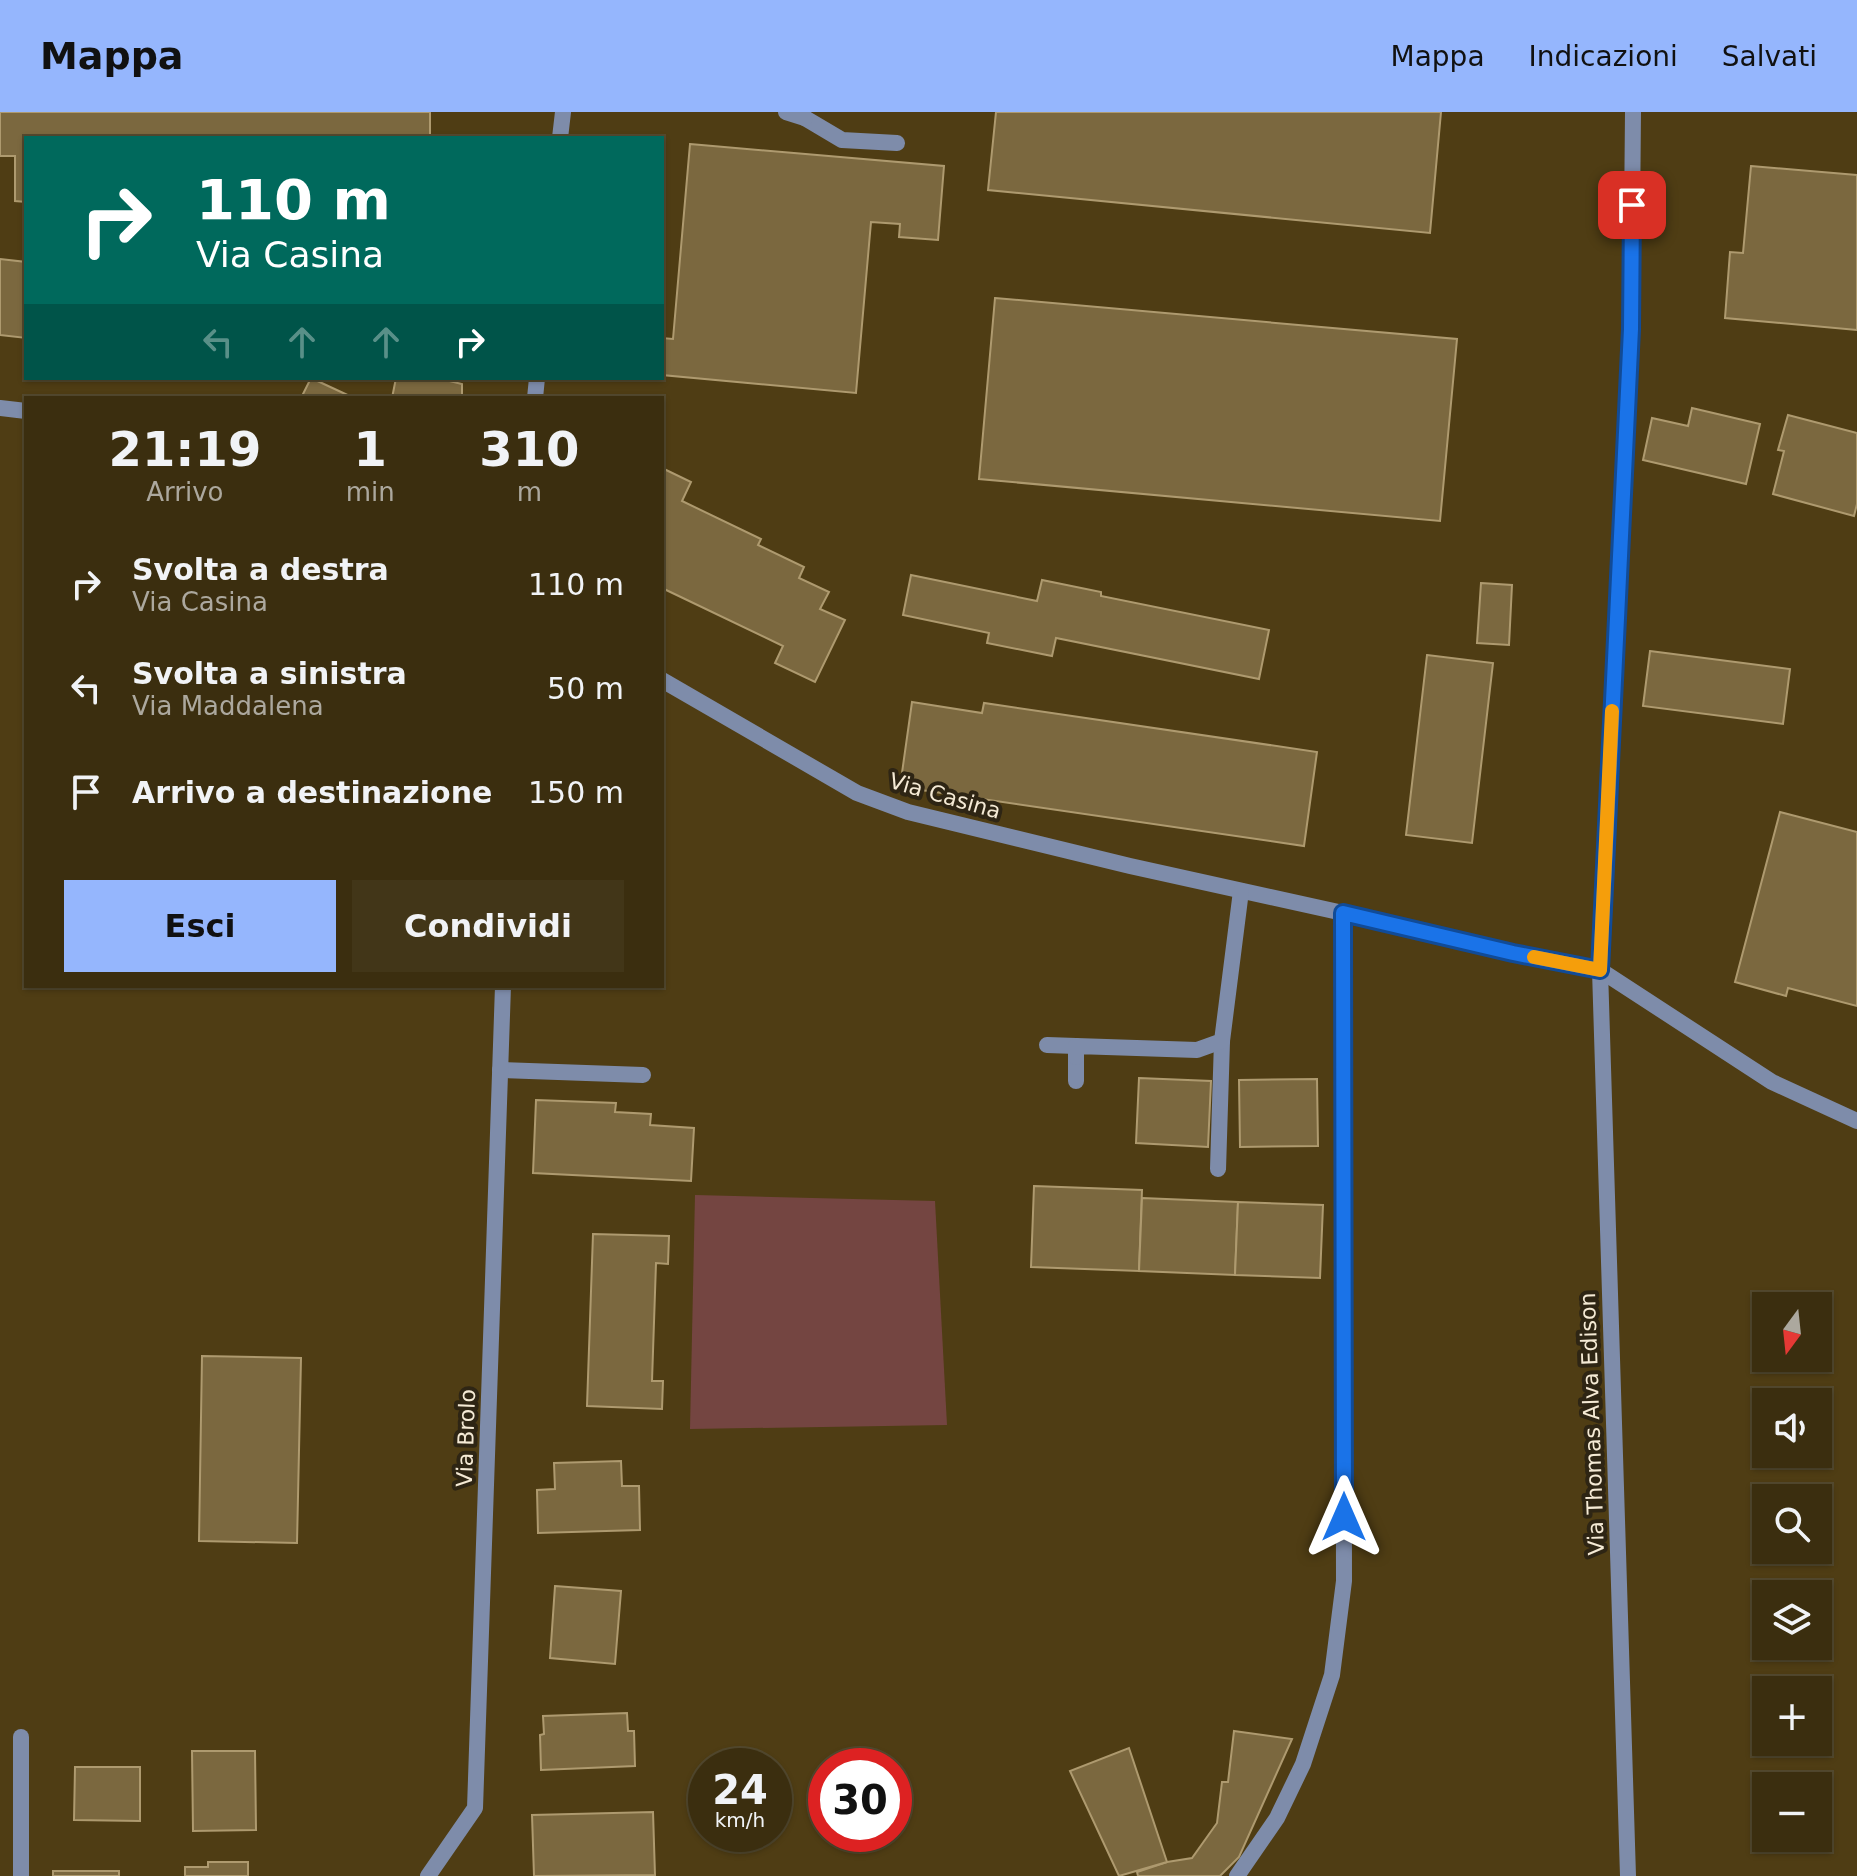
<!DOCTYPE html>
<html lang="it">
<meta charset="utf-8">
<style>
body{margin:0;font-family:"DejaVu Sans",sans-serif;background:#423618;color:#f1f3f6;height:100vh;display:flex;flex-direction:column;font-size:30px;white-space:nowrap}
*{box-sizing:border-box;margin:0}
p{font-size:26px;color:#aca89e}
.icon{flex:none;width:44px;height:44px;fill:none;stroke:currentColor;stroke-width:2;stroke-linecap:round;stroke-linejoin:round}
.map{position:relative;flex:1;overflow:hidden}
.drawer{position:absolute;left:24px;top:284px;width:640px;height:592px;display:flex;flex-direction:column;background:#3b2e0f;border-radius:0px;box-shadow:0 2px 6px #0004,0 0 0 2px #544a2f}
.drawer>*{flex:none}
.top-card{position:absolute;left:24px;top:24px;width:640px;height:244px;border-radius:0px;box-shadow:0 2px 6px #0004,0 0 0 2px #544a2f;background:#00695c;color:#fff;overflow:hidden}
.needle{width:52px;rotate:195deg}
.tools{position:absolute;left:1752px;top:1180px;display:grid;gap:16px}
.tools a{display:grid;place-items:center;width:80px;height:80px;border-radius:0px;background:#3b2e0f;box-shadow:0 2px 6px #0004,0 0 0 2px #544a2f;font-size:40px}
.speed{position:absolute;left:688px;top:1636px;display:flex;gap:16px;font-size:40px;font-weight:700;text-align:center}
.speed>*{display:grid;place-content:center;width:104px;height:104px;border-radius:50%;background:#3b2e0f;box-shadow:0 2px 6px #0004,0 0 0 2px #544a2f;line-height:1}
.speed small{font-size:20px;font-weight:400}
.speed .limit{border:12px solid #d22;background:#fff;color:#111}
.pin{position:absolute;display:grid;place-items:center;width:68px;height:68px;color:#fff;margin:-34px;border-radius:16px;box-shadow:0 4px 12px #0006}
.me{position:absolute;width:88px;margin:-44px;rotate:0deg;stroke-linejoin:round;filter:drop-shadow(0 0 6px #0008)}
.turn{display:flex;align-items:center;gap:28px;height:168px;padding:0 40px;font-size:36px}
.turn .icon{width:104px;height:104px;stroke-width:2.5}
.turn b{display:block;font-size:56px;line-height:68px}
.lanes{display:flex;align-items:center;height:76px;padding:0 40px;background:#0003;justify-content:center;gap:40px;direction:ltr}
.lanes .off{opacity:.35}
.eta{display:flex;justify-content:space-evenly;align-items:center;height:136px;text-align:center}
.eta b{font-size:48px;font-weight:800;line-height:56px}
.cta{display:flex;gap:16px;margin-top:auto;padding:16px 40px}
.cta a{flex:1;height:92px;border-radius:0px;background:#95b6fd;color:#111;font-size:32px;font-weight:800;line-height:92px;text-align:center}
.cta a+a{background:#423618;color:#f1f3f6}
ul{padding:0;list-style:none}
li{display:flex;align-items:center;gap:24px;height:104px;padding:0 40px}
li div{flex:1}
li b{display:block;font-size:30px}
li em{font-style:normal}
header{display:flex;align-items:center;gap:48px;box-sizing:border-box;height:112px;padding:0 40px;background:#95b6fd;color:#111}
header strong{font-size:38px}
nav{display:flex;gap:44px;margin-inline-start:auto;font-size:28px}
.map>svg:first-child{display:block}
</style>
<header>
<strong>Mappa</strong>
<nav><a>Mappa</a><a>Indicazioni</a><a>Salvati</a></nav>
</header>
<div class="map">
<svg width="1857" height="1764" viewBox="0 0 1857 1764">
<rect width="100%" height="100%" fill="#4f3d14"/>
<polygon fill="#744541" points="695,1083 935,1089 947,1313 690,1317"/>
<g fill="#7b683f" stroke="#ae9a6f" stroke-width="2">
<polygon points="0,0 430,0 430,26 26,26 26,90 15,89 15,44 0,44"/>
<polygon points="996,0 1441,0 1430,121 988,78"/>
<polygon points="690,32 944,54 938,128 899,125 900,112 871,110 856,281 662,263 662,226 673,227"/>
<polygon points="1751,54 1857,63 1857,218 1725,206 1730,140 1743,141"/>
<polygon points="0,147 26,150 26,226 0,223"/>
<polygon points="995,186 1457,227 1440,409 979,367"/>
<polygon points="311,266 354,286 301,286"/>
<polygon points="396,266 437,266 462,272 462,286 392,286"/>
<polygon points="1692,296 1760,312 1746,372 1643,348 1652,306 1688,314"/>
<polygon points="1788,303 1857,321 1857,392 1854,404 1773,382 1784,339 1778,338"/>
<polygon points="662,356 691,370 682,389 761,427 758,433 804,455 799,466 829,480 820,497 845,508 815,570 775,551 783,534 662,476"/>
<polygon points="911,463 1037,489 1042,468 1101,480 1101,484 1269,518 1259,567 1056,526 1052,544 987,531 989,521 903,503"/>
<polygon points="1481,471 1512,473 1509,533 1477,531"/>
<polygon points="1650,539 1790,557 1783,612 1643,594"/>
<polygon points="1427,543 1493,551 1472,731 1406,723"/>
<polygon points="912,590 982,601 984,591 1317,640 1304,734 900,675"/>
<polygon points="1780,700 1857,720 1857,894 1788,876 1786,884 1735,870"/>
<polygon points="1139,966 1211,969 1208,1035 1136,1031"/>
<polygon points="1317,967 1318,1034 1240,1035 1239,968"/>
<polygon points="536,988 616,991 615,1000 651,1002 650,1013 694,1016 691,1069 533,1061"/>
<polygon points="1034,1074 1142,1078 1139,1159 1031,1155"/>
<polygon points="1142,1086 1238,1090 1235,1163 1139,1159"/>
<polygon points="1238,1090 1323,1093 1320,1166 1235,1163"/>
<polygon points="593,1122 669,1124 668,1152 656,1151 652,1269 663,1269 662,1297 587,1294"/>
<polygon points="202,1244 301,1246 297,1431 199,1429"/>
<polygon points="621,1349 622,1374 639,1374 640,1418 538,1421 537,1378 555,1377 554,1351"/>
<polygon points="555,1474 621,1479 615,1552 550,1546"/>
<polygon points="627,1601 628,1619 634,1619 635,1654 541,1658 540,1623 544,1622 543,1604"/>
<polygon points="1234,1619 1292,1627 1239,1745 1220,1764 1138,1764 1137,1760 1167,1750 1192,1746 1217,1711 1222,1670 1228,1670"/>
<polygon points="1129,1636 1167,1750 1119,1764 1070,1659"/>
<polygon points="192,1639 255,1639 256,1718 193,1719"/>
<polygon points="75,1655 140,1655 140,1709 74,1708"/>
<polygon points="653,1700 655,1763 534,1764 532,1703"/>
<polygon points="208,1750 248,1750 248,1764 185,1764 185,1755 208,1755"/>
<rect x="53" y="1759" width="66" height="5"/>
</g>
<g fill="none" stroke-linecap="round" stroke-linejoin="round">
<g stroke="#7e8caa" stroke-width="16">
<polyline points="805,6 842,28 897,31"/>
<polyline points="1047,933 1076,934"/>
<polyline points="1076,945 1076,969"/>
<polyline points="500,958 643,963"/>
<polyline points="1218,1057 1222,929"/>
</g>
<g stroke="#7e8caa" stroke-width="16">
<polyline points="786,0 805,6"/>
<polyline points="560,26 563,0"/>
<polyline points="535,286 537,266"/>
<polyline points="0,296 26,299"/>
<polyline points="662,568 857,681 908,700 1130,754 1343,801 1513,841 1600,858 1772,970 1857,1009"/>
<polyline points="1076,945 1076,934 1197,938 1222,929 1241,779"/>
<polyline points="21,1764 21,1625"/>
<polyline points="428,1764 475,1696 503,874"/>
<polyline points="1237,1764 1277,1706 1303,1652 1332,1563 1344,1469 1343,801"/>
<polyline points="1628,1764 1600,858 1631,217 1633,0"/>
</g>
</g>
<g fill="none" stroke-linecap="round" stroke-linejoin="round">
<defs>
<polyline id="route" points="1344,1405 1343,801 1513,841 1600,858 1631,217 1632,93"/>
</defs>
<use href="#route" stroke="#114b97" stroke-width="20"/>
<use href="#route" stroke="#1a73e8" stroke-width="14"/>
<polyline stroke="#f59e0b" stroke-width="14" points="1534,845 1600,858 1612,599"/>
</g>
<g text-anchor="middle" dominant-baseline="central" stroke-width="8" stroke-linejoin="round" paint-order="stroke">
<g font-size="22" fill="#f5ead5" stroke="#2e2514">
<text transform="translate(945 684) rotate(16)">Via Casina</text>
<text transform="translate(1592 1312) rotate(-92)">Via Thomas Alva Edison</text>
<text transform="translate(466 1326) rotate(-88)">Via Brolo</text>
</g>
</g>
</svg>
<div class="tools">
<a><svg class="needle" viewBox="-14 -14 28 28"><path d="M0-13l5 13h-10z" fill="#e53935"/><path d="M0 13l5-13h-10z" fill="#aca89e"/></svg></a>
<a><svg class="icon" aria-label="sound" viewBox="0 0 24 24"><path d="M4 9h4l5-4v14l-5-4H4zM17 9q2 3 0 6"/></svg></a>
<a><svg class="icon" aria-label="search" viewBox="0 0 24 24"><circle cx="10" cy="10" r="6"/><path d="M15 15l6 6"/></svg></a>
<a><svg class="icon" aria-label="layers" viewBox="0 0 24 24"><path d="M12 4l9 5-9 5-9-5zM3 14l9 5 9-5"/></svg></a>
<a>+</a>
<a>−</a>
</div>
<div class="speed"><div>24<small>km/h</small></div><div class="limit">30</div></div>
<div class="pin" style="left:1632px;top:93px;background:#d93025"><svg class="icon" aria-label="arrive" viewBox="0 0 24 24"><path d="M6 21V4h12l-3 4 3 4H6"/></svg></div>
<svg class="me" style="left:1344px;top:1405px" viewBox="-20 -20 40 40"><path d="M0-17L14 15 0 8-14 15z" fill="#1a73e8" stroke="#fff" stroke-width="4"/></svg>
<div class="top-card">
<div class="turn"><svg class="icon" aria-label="right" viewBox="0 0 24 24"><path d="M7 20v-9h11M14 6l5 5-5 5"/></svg><div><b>110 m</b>Via Casina</div></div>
<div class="lanes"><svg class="icon off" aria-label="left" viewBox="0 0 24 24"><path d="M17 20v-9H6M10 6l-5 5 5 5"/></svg><svg class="icon off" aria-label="ahead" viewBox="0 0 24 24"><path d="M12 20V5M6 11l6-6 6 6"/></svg><svg class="icon off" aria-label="ahead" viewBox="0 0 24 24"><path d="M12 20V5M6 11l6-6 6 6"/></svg><svg class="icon" aria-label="right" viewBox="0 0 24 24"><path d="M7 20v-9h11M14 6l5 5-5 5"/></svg></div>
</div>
<section class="drawer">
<div class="eta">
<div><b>21:19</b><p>Arrivo</p></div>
<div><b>1</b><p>min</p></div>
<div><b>310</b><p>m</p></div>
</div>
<ul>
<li><svg class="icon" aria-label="right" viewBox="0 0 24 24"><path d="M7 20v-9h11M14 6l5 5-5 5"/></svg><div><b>Svolta a destra</b><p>Via Casina</p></div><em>110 m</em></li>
<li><svg class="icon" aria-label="left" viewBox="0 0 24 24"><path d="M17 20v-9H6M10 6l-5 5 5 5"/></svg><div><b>Svolta a sinistra</b><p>Via Maddalena</p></div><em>50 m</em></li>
<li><svg class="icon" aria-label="arrive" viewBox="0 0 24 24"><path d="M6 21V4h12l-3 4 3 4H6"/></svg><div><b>Arrivo a destinazione</b></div><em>150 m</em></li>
</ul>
<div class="cta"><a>Esci</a><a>Condividi</a></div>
</section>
</div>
